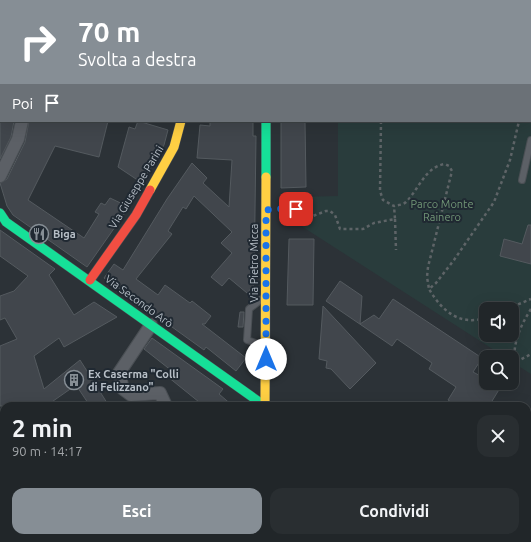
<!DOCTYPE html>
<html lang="it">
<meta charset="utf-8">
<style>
body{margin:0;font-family:Ubuntu,sans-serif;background:#292e31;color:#f1f3f6;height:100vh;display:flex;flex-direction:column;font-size:15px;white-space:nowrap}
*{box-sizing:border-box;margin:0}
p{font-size:13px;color:#a2a5a8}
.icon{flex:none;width:22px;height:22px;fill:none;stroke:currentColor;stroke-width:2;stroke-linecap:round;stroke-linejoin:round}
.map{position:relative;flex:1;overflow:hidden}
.details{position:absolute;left:0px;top:402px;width:531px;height:140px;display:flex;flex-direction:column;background:#212629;border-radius:12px 12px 0 0;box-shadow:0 4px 16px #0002,0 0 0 1px #3e4346}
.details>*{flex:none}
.guide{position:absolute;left:0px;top:0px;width:531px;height:122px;box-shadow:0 4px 16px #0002,0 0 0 1px #3e4346;background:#868e95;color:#fff;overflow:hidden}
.fabs{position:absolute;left:479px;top:302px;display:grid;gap:8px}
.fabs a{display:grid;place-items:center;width:40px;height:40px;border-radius:8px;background:#212629;box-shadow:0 4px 16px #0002,0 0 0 1px #3e4346;font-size:20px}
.pin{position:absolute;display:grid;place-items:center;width:34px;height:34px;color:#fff;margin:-17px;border-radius:8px;box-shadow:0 2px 6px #0006}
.me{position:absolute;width:44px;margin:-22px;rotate:0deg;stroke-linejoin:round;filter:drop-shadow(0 0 3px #0008)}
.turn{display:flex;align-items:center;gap:14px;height:84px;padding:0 12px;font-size:18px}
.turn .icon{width:52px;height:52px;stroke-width:2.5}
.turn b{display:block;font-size:28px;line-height:34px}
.then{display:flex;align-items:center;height:38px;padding:0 12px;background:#0003;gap:8px;font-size:15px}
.round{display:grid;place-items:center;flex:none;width:42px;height:42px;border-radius:12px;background:#292e31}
.summary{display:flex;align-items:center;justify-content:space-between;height:68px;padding:0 12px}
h1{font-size:24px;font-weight:700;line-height:30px}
.action{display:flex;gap:8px;margin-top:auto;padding:8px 12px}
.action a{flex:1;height:46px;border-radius:12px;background:#868e95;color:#fff;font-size:16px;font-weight:700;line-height:46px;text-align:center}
.action a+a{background:#292e31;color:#f1f3f6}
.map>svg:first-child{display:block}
</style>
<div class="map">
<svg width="531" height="542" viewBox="0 0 531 542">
<rect width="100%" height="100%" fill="#2c3237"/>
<path fill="#293c3c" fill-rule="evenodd" d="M530,42h1v332l-19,-12v-5h-7l-210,-135 2,-25 41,-1v-75h192zM486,309h26v26h-26z"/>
<g fill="#41464c" stroke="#545a5f">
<polygon points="0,121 14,121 11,137 0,159"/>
<polygon points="29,121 108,121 99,157 55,146 28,200 84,238 99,214 95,212 101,203 105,205 110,198 129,207 87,267 13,215 7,206 0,183 7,179 25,142"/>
<polygon points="138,121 168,130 164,145 142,183 118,167 129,127 135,129"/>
<polygon points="210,121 253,121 253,136 256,136 254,285 247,293 229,278 222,286 211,277 232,253 221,243 232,232 194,196 186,209 183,207 168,231 172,234 136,279 158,295 165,285 190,303 192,301 211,316 205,324 202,324 246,358 236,371 206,347 204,350 104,278 114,264 123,270 167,199 192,163 207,178 203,183 229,207 232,160 197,158 200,125 210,126"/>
<polygon points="281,121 305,121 306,187 281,188"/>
<polygon points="528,225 531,225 531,264 500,256 504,239 522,244"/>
<polygon points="0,230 55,269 49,275 74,315 94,302 117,317 64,347 59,338 34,356 44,389 80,360 109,406 90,406 76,385 46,406 0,406 0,346 17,339 5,318 0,320 0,296 14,291 28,276 0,256"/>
<polygon points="289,239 314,239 313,305 287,305"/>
<polygon points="340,281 362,296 360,324 374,315 379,319 393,299 482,358 473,372 486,379 486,383 492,383 500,388 489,406 457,406 448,400 456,387 429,369 432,363 397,339 392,346 326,301"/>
<polygon points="323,306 376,363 350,389 331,369 326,368 327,361 319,359"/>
<polygon points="240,312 244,312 243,327 238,327"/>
<polygon points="152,338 223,389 219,394 233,406 204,406 168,377 172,371 144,349"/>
</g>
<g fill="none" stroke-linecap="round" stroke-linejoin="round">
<defs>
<g id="lane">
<polyline points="522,180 531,140"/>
<polyline points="263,298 249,309 247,340 264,346"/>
</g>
<g id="street">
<polyline points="38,0 38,1"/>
<polyline points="181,1 181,0"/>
<polyline points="382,1 382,0"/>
<polyline points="0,23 1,23"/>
<polyline points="0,176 18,139 22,121"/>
<polyline points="151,325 119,373 123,389 131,395 160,393 166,406"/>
<polyline points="0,503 4,501"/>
<polyline points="126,538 128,542"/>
</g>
<g id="fast">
<polyline points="266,177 266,121"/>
<polyline points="0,213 6,222 265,406"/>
<polyline points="386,538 390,542"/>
</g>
<g id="slow">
<polyline points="267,0 267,1"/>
<polyline points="150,190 174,147 181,121"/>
<polyline points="265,405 266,177"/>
</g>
<polyline id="jam" points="90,280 136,215 150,190"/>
</defs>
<use href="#lane" stroke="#4a4f54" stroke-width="8"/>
<use href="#street" stroke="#4a4f54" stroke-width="14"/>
<use href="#fast" stroke="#4a4f54" stroke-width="10"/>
<use href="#slow" stroke="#4a4f54" stroke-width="10"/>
<use href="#jam" stroke="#4a4f54" stroke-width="10"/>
<g stroke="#5e6467" stroke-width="2.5" stroke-dasharray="3 3" stroke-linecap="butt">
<polyline points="530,52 531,52"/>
<polyline points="530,91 531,91"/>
<path d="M381,121l-1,70 3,9 11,6c4,-1 9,-1 12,-4 13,-13 19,-35 39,-38l4,2 3,5 -24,96 -1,10 2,12"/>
<polyline points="279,209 289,208 313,216 326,211 330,211 335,215 340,229 363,229 374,223 395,219 394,206"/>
<polyline points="395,219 396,250"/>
<polyline points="507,309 531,299"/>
<path d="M531,309c-10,16 -16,29 -17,48l6,3 11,-6"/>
<path d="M486,318c-27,8 -44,-7 -57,-29l7,-6 18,-23 40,-58 16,-42 9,-39"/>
</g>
<use href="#lane" stroke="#5c6066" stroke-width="6"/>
<use href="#street" stroke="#5c6066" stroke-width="12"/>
<use href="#fast" stroke="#16e098" stroke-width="9"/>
<use href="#slow" stroke="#ffcf43" stroke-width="9"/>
<use href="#jam" stroke="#f24e42" stroke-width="9"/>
</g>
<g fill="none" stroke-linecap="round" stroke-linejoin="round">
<polyline stroke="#1a73e8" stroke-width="7" stroke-dasharray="0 12.6" points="266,359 266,210 289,208 296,209"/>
</g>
<defs>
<symbol id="restaurant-ring" viewBox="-11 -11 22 22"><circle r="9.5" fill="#202932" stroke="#868e95" stroke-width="1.5"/><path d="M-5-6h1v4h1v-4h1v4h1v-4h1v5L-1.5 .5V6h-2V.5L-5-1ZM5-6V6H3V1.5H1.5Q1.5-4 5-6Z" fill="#868e95"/></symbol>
<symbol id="building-ring" viewBox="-11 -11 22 22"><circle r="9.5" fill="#202932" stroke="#868e95" stroke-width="1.5"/><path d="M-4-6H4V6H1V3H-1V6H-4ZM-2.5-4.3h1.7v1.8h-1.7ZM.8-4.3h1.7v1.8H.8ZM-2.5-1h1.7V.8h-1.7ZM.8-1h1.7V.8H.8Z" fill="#868e95"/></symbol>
</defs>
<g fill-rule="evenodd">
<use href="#restaurant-ring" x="28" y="223" width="22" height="22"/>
<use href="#building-ring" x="63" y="369" width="22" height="22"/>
</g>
<g text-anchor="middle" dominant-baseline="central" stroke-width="4" stroke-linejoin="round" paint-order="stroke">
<g font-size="11" fill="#b7bfc7" stroke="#202932">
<text transform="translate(136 187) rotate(-59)">Via Giuseppe Parini</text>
<text transform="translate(254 263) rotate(-90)">Via Pietro Micca</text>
<text transform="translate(139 301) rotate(36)">Via Secondo Arò</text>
</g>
<g font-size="11" fill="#719676" stroke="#202932">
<text x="442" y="204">Parco Monte<tspan x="442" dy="13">Rainero</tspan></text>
</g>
<g font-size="11" font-weight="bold" fill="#b7bfc7" stroke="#202932" text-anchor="start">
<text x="53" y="234">Biga</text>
<text x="88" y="374">Ex Caserma "Colli<tspan x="88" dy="13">di Felizzano"</tspan></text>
</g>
</g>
</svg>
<div class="fabs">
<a><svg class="icon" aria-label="sound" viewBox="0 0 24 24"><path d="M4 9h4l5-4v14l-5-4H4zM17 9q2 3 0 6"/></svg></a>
<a><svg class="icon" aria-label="search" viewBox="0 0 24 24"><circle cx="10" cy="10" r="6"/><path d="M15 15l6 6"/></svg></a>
</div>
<div class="pin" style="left:296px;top:209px;background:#d93025"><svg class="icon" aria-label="arrive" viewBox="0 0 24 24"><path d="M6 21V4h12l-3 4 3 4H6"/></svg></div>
<svg class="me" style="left:266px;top:359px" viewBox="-20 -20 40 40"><circle r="19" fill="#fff"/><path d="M0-13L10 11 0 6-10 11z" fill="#1a73e8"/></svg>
<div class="guide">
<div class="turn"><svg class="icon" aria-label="right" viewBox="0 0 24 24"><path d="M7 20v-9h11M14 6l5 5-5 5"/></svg><div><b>70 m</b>Svolta a destra</div></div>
<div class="then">Poi<svg class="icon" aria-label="arrive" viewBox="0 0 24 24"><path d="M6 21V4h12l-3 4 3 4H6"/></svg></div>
</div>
<section class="details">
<div class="summary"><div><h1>2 min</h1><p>90 m · 14:17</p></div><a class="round"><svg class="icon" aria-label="close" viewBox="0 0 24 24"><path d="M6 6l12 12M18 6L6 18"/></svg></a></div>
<div class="action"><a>Esci</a><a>Condividi</a></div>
</section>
</div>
